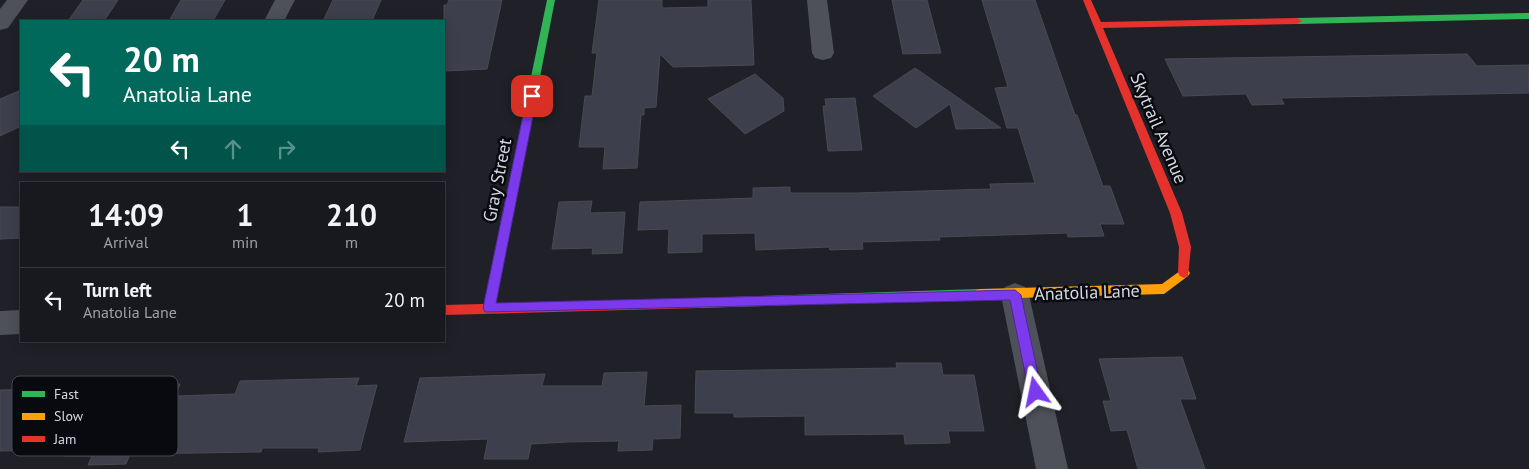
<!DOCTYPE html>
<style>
body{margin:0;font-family:"PT Sans",sans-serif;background:#212227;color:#f1f3f6;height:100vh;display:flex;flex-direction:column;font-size:19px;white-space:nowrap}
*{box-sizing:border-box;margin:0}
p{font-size:16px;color:#9fa0a4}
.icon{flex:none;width:28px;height:28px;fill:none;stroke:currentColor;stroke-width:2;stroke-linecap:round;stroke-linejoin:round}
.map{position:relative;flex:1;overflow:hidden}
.details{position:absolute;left:20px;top:182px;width:425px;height:160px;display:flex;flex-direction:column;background:#18191e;border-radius:0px;box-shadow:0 2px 12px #0003,0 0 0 1px #36383c}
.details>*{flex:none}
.guide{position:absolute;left:20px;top:20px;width:425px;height:152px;border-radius:0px;box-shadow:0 2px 12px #0003,0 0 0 1px #36383c;background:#00695c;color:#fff;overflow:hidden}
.pin{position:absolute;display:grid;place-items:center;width:42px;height:42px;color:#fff;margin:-21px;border-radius:10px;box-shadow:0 2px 8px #0006}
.me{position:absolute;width:55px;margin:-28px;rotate:348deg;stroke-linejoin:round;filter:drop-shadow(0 0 4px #0008)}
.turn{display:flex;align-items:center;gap:18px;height:105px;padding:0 20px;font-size:22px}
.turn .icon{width:65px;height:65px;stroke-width:2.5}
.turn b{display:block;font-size:35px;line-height:42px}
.lanes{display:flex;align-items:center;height:48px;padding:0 20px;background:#0003;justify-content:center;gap:25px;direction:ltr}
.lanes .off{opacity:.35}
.eta{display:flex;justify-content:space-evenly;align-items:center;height:85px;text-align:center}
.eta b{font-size:30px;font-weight:600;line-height:35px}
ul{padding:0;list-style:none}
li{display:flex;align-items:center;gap:15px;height:65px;padding:0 20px;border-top:1px solid #36383c}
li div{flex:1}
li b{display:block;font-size:19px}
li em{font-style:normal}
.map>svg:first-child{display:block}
</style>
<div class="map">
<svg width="1529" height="469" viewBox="0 0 1529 469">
<rect width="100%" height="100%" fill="#202128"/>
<g fill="#3d3f4c" stroke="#494a50">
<polygon points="83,0 118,0 104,21 68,21"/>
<polygon points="181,0 225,0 213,21 169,21"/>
<polygon points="333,0 381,0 372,21 323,21"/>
<polygon points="449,0 502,0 487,69 444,71 444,5 447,5"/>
<polygon points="599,0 662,0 662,8 708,7 708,0 751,0 754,65 673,67 660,54 656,107 644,108 644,115 641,115 637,168 603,169 605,147 579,147 585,96 592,96 597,53 592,53"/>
<polygon points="892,0 927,0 941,53 903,54"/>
<polygon points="982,0 1035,0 1075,115 1077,115 1103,186 1110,186 1124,224 1100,224 1104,236 1068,237 1067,233 939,237 940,240 862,242 863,249 830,250 829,247 756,250 755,233 702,234 702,252 668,253 669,229 638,230 640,202 753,198 753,188 790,187 790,193 856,193 991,189 990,184 1035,183 1018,128 1007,128 995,88 1008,87"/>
<polygon points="1467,54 1477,66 1529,65 1529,93 1281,98 1284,104 1252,105 1246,94 1183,96 1165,59"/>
<polygon points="915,68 947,90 1001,128 956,129 950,104 916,128 873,96"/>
<polygon points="755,74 783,98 784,111 745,134 708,99"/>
<polygon points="21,90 21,126 0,136 0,99"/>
<polygon points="855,98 862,150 828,151 823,106 826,106 825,99"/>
<polygon points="592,201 590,213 625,212 622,253 592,254 593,248 552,249 559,202"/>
<polygon points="0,207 21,207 21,238 0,239"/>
<polygon points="1182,357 1196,399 1180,399 1205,469 1138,469 1127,430 1111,431 1103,401 1111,401 1099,359"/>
<polygon points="896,363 941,363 943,375 974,375 984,431 948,431 950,443 905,444 904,434 805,435 805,416 734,417 734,413 695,413 696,371 897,368"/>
<polygon points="647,372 644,406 681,405 680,438 653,439 652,450 618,451 619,441 567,442 531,444 528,459 484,459 488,439 404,442 420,378 545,374 542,386 602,386 604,373"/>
<polygon points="359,378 356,386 377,385 360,450 318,452 319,448 262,448 261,452 130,454 126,464 88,465 92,456 65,456 68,450 0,451 0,390 68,389 51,422 120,421 138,384 180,384 175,396 235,394 240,381"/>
</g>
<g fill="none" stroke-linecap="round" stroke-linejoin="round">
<g fill="#4f515a" fill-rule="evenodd">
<polygon points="7,0 28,0 8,28 0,30 0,9"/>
<polygon points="275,0 295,0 284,21 264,21"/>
<polygon points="807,0 827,0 834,53 831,58 823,60 815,58 812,53"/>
<polygon points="1015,283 1025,287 1029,295 1068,469 1036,469 1001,295 1005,287"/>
<polygon points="21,310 21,334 0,335 0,311"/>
</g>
<g fill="#30b455" fill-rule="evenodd">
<polygon points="547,0 555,0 495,308 493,312 489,313 485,312 483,308"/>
<polygon points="1529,13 1529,19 1297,24 1292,21 1297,18"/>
<polygon points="980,289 984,290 986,294 984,298 980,299 698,308 694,307 692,303 694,299 698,298"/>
</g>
<polygon fill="#ff9f0a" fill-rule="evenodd" points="1184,268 1188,270 1190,273 1188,276 1164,294 980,299 976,298 974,294 976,290 980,289 1162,284"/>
<g fill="#e5322d" fill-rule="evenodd">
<polygon points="1083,0 1091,0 1101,22 1297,18 1302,21 1297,24 1103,28 1182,213 1191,247 1188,276 1184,278 1180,276 1178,273 1179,247 1170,213"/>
<polygon points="698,298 702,299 704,303 702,307 698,308 444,315 444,305"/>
</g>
</g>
<polygon fill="#7c3aed" stroke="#51269a" points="532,93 537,96 496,303 1015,290 1021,295 1042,392 1040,396 1036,398 1031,396 1029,392 1010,300 485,312 483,308 527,96"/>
<g text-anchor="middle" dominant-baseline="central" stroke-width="5" stroke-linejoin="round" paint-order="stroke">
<g font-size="18" fill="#d6d8e0" stroke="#080a0f">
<text transform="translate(1159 128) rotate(67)">Skytrail Avenue</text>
<text transform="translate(497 180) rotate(-79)">Gray Street</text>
<text transform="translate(1087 292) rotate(-2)">Anatolia Lane</text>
</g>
</g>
<rect x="12" y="376" width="166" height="80" rx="8" fill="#080a0f" stroke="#46484e" stroke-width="1"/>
<rect x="22" y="391" width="23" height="6" fill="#30b455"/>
<rect x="22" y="413" width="23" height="7" fill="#ff9f0a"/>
<rect x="22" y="436" width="23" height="6" fill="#e5322d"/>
<g font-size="14" fill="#d6d8e0">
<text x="54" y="399">Fast</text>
<text x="54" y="421">Slow</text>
<text x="54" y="444">Jam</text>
</g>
</svg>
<div class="pin" style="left:532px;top:96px;background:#d93025"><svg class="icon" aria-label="arrive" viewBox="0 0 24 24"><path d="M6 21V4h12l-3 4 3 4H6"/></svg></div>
<svg class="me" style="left:1036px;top:392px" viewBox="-20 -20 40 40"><path d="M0-17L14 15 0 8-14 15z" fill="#7c3aed" stroke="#fff" stroke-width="4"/></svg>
<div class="guide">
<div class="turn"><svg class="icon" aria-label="left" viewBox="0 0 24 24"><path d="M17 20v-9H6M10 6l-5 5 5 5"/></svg><div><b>20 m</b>Anatolia Lane</div></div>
<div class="lanes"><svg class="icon" aria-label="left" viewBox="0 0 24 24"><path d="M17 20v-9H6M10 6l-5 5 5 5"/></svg><svg class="icon off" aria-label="ahead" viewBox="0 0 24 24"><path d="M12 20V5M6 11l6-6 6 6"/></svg><svg class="icon off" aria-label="right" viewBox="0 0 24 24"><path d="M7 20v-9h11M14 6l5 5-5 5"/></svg></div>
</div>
<section class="details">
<div class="eta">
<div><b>14:09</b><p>Arrival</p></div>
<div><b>1</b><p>min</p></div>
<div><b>210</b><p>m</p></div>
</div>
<ul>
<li><svg class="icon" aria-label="left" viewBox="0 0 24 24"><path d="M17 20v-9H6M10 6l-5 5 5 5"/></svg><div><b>Turn left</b><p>Anatolia Lane</p></div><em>20 m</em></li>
</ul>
</section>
</div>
